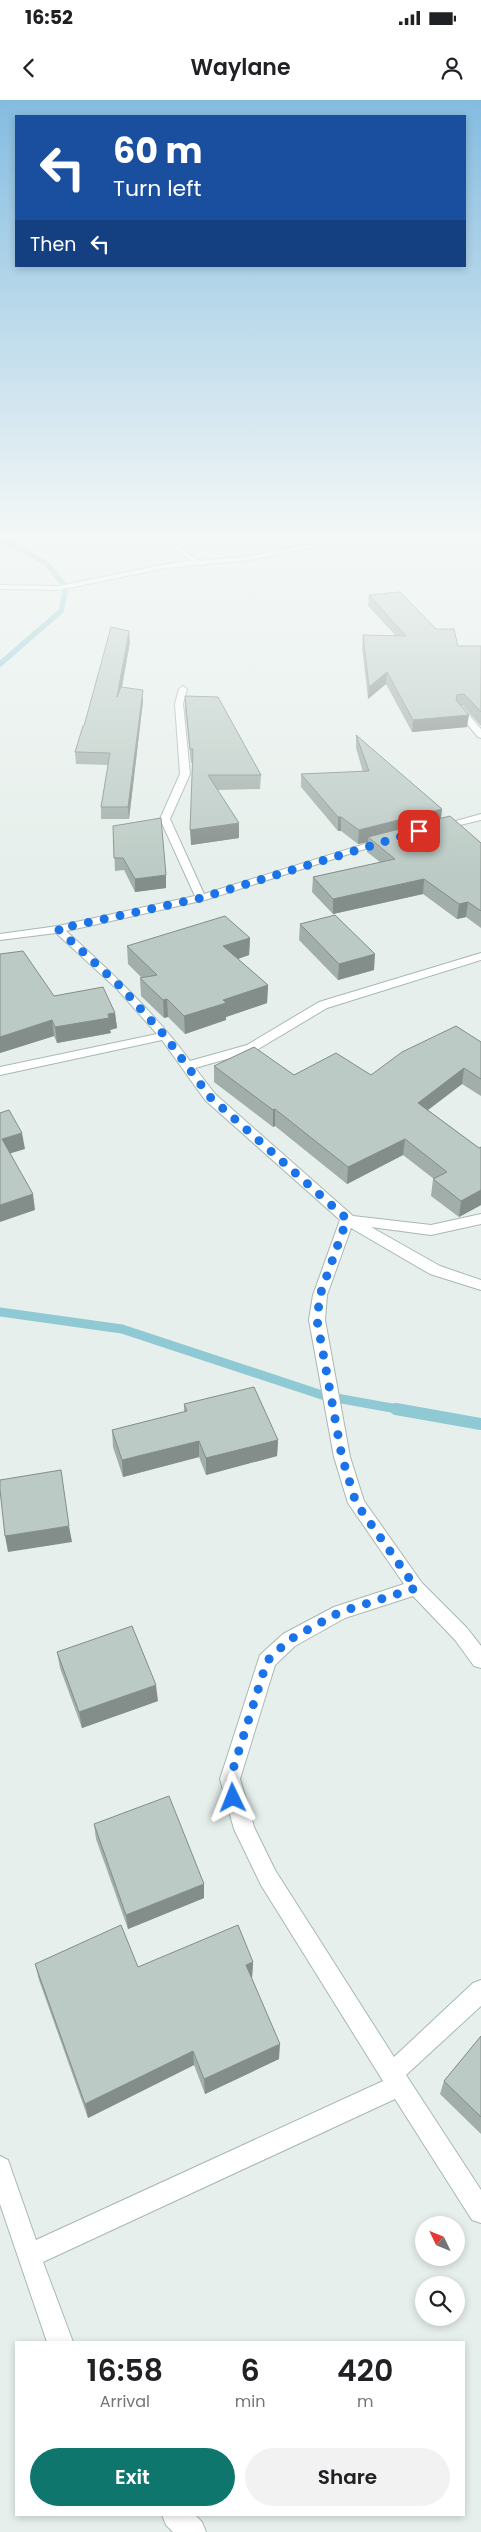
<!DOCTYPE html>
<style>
body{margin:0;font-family:Poppins,sans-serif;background:#f2f2f2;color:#202124;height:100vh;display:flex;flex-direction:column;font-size:19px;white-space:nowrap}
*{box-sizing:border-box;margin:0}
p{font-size:16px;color:#757577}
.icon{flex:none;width:28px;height:28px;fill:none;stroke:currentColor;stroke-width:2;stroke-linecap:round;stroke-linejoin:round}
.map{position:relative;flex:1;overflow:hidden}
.panel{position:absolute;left:15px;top:2241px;width:450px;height:175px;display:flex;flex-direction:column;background:#fff;border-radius:0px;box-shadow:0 2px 8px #0003}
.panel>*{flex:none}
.top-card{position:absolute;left:15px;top:15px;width:451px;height:152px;border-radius:0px;box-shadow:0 2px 8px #0003;background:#1a4fa0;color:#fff;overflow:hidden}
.needle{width:32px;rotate:313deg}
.controls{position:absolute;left:415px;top:2116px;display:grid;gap:10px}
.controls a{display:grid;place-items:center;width:50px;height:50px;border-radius:50%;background:#fff;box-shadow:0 2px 8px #0003;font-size:25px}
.pin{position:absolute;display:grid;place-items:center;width:42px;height:42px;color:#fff;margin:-21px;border-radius:10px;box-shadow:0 2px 8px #0006}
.me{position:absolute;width:55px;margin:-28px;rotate:358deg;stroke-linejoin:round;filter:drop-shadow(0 0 4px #0008)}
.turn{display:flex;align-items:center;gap:18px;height:105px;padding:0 15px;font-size:22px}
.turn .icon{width:65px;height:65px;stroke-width:2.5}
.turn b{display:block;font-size:35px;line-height:42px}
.then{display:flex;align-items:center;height:48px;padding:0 15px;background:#0003;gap:10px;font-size:19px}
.eta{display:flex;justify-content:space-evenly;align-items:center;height:85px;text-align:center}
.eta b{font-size:30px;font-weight:600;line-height:35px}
.action{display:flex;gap:10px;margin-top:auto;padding:10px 15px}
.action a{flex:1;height:58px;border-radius:30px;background:#0f766e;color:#fff;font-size:20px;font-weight:600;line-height:58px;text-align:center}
.action a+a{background:#f2f2f2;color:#202124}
.status{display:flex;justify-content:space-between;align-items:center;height:35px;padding:0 25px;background:#fff;direction:ltr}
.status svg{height:14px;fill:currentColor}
header{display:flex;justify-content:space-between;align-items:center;height:65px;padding:0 15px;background:#fff;font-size:22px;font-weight:600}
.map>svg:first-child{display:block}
</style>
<div class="status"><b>16:52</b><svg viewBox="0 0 49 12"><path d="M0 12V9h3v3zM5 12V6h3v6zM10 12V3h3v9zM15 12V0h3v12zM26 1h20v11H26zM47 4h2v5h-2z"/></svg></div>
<header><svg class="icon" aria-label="back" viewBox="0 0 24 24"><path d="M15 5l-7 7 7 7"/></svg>Waylane<svg class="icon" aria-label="person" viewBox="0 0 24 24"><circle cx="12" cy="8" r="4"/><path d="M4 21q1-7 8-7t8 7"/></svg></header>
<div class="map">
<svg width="481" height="2432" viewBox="0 0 481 2432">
<rect width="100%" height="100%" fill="#e6efeb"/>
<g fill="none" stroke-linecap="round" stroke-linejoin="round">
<polyline stroke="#8ec9d4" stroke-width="5.5" points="0,439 46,463 66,487 61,511 0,564"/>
<polyline stroke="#8ec9d4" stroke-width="9" points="0,1212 122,1229 325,1296 403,1310"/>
<polyline stroke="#8ec9d4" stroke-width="12" points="396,1309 481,1324"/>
<defs>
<g id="minor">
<polygon points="161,438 168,438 199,461 250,456 342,438 356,438 250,460 166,468 59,490 0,489 0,485 59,486 166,464 191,461"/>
<path d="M183,586l4,3 -4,15 7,70 -20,45 34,75 180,-56 9,2 -188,60 -139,31c45,41 88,81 124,130l57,-16 72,-43 162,-49v7l-154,48 -72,43 -60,17 20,26 138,122 78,9 50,-11v10l-50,11 -60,-8 69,39 41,14v10l-51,-16 -79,-46 -24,67 -2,25 25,137 14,44 58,82 45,45 14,18v22l-7,-2 -19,-26 -42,-44 -68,22 -50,28 -20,19 -35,114 14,48 21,43 119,187 79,-74 8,-3v26l-75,69 75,115v33l-9,-3 -77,-121 -352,163 30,80h-26l-47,-138v-48l8,4 28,80 347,-159 -122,-196 -27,-56 -14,-50 40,-124 23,-21 51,-27 70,-23 -56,-81 -14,-46 -25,-137 4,-25 27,-75 -135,-120 -43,-60 -162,35v-8l157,-33 -40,-45 -61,-56 -56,7v-6l58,-8 137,-30 -35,-77 20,-45 -5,-70 4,-15z"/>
<polygon points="457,608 463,608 481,629 481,638 478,637 457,612"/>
<polygon points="481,714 481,720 439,730 434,727"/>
<polygon points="162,2415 195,2415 202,2422 206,2432 173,2432 166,2425"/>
</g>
</defs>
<use href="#minor" stroke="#a8b8b2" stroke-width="2"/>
<use href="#minor" fill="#fff" fill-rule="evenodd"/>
</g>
<g fill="#a1aea9">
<polygon points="369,495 436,529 458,546 481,546 481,626 463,606 461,606 467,627 412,632 386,584 368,599 362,547 363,535 395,535 368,506"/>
<polygon points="130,542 122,587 143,601 129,719 101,719 101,707 108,665 76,664 75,652 84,626"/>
<polygon points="185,596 261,675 260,689 217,690 239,723 239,738 191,745 193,663 191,663 185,610"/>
<polygon points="356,635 442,709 441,718 481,743 481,828 466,817 457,819 423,794 333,814 312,792 313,777 380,762 367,752 368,742 358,744 341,731 338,731 301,687 301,674 363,672 356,648"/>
<polygon points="113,726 166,788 135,792 124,770 115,771"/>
<polygon points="300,824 374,870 338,880 299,840"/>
<polygon points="250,838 249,855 238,859 268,885 267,903 226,917 226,920 185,934 168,917 164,918 141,896 140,878 142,878 128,864 127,846"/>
<polygon points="0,854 54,896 115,913 117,928 110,930 111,933 57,943 54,936 0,953"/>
<polygon points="481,942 481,996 462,984 428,1010 479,1048 481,1047 481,1105 459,1117 431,1096 433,1079 434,1079 403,1055 347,1084 275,1026 273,1027 214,982 214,966 294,975 371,975"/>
<polygon points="184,1304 278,1340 277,1356 206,1375 199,1357 123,1377 113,1347 112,1330 184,1312"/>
<polygon points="57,1552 158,1601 82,1628 60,1568"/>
<polygon points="94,1724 204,1784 204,1798 128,1829 96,1739"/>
<polygon points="253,1862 252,1878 279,1959 205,1994 194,1965 88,2018 39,1880 35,1864 138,1867"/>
<polygon points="481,1936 481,2034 440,1994 444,1981"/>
</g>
<g fill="#838d89">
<polygon points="129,531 130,542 118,608 117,597"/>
<polygon points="387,572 386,584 368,599 369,587"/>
<polygon points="143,590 143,601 129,719 128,707"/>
<polygon points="469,615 467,627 412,632 413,620"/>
<polygon points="442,709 440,723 368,737 368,742 358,744 359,730"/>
<rect x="338" y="717" width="3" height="14"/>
<polygon points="239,723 239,738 191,745 190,730"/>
<polygon points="166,775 166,788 135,792 135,779"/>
<polygon points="424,779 423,794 333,814 333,799"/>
<polygon points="468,802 466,817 457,819 459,804"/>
<polygon points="250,838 249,855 223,864 223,846"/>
<polygon points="375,854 374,870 338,880 339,864"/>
<polygon points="268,885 267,903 226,917 226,920 185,934 184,916 223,900"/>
<polygon points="167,899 168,917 164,918 163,900"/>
<polygon points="115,913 117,928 110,930 111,933 57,943 55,927"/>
<polygon points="52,920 54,936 0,953 0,937"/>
<polygon points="464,968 462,984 416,1019 418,1003"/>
<polygon points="275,1009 275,1026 273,1027 273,1010"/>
<polygon points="22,1033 25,1049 5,1055 2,1039"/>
<polygon points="405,1039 403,1055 347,1084 348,1067"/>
<polygon points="481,1090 481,1105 459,1117 461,1101"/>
<polygon points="33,1094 35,1110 0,1122 0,1105"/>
<polygon points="278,1340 277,1356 206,1375 206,1358"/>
<polygon points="199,1341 199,1357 123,1377 122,1360"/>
<polygon points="69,1426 72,1442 8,1452 5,1436"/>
<polygon points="156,1585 158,1601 82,1628 79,1612"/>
<polygon points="204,1784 204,1798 128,1829 126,1815"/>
<polygon points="253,1862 252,1878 246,1880 246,1865"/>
<polygon points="280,1944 279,1959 205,1994 204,1979"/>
<polygon points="193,1951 194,1965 88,2018 85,2004"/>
</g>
<g fill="#bbcac4" stroke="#838d89">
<polygon points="400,492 436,529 454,529 458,546 481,546 481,612 464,594 457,595 456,600 469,615 413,620 387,572 369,587 363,535 406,536 369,495"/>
<polygon points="111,527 129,531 117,597 121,587 143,590 128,707 101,707 110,653 75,652 83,626 84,626"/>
<polygon points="185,596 218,597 261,675 208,675 239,723 190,730 193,649 190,649"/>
<polygon points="356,635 442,709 359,730 341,717 338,717 301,674 369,671"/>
<polygon points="450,716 481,743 481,811 468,802 459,804 424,779 333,799 313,777 395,759 368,737"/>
<polygon points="161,718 166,775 135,779 123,758 114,758 113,726"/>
<polygon points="335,815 375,854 339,864 300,824"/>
<polygon points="225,816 250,838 223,846 268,885 223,900 226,903 184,916 167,899 163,900 140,878 157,875 127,846"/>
<polygon points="23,851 54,896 103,887 115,913 108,914 109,918 55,927 52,920 0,937 0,854"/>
<polygon points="456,926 481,942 481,979 464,968 418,1003 479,1048 481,1047 481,1090 461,1101 433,1079 447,1072 405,1039 348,1067 275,1009 273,1010 214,966 254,947 294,975 336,953 371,975 402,952"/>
<polygon points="9,1010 22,1033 2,1039 33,1094 0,1105 0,1013"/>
<polygon points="254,1287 278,1340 206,1358 199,1341 122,1360 112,1330 187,1311 184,1304"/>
<polygon points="61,1370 69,1426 5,1436 0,1390 0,1380"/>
<polygon points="132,1526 156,1585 79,1612 57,1552"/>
<polygon points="169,1696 204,1784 126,1815 94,1724"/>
<polygon points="121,1825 138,1867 238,1825 253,1862 246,1865 280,1944 204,1979 193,1951 85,2004 35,1864"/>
<polygon points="481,1936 481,2017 444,1981"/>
</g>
<linearGradient id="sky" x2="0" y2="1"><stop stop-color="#84bce0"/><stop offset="0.56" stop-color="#f4f8f6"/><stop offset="1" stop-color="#f4f8f6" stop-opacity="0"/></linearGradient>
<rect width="481" height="778" fill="url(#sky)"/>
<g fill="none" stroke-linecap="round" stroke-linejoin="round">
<polyline stroke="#1a73e8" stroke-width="9" stroke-dasharray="0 16.2" points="233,1698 230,1679 267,1561 289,1540 340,1512 416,1488 356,1403 342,1357 317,1220 320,1195 347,1119 210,997 165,936 121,887 58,829 201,798 419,731"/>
</g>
</svg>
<div class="controls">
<a><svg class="needle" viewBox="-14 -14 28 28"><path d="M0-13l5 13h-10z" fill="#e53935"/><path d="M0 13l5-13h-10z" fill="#757577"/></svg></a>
<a><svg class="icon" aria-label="search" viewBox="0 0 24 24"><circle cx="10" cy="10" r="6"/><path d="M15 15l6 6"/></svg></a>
</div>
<div class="pin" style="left:419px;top:731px;background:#d93025"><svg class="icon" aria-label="arrive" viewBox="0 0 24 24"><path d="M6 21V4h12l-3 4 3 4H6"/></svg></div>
<svg class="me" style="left:233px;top:1698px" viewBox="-20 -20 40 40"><path d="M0-17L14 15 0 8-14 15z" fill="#1a73e8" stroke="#fff" stroke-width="4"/></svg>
<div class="top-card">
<div class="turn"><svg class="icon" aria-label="left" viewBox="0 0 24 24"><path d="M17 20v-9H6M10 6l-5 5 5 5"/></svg><div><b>60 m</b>Turn left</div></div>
<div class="then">Then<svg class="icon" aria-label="left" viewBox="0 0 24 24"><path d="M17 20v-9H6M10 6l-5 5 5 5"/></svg></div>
</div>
<section class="panel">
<div class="eta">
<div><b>16:58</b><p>Arrival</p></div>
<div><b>6</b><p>min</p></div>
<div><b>420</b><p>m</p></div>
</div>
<div class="action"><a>Exit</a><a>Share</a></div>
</section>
</div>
